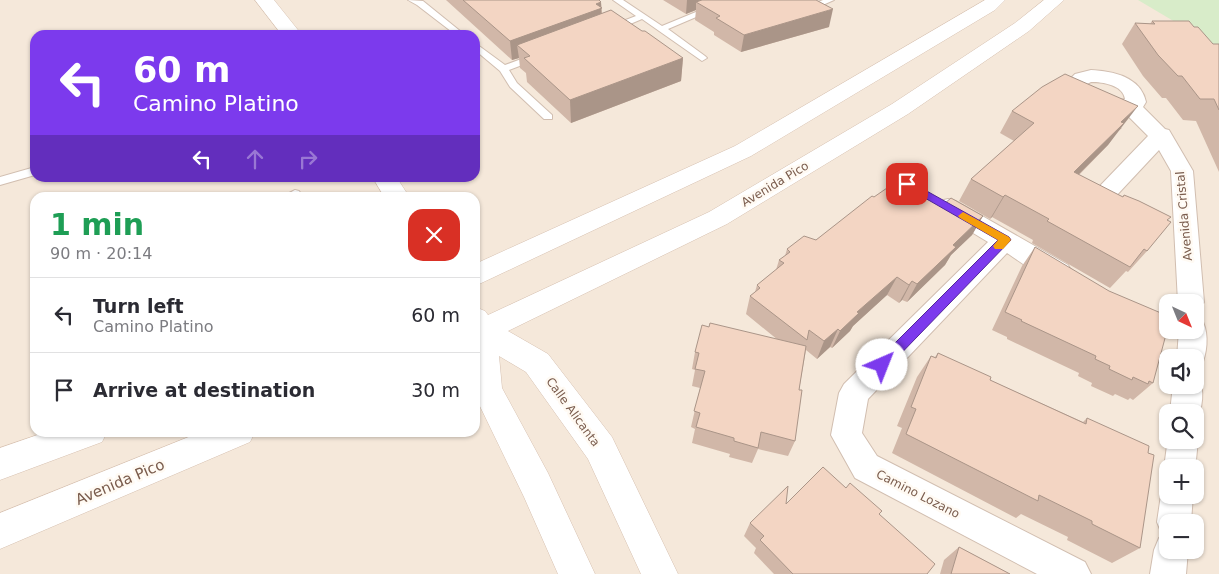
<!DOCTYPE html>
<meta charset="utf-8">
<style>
body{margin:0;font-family:"DejaVu Sans",sans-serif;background:#f7f7f7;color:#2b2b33;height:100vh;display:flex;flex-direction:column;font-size:19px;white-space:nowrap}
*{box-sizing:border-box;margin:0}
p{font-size:16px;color:#7c7c81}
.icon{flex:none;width:28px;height:28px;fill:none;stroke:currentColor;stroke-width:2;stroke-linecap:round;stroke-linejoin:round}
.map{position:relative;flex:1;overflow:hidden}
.sheet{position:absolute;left:30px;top:192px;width:450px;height:245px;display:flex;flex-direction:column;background:#fff;border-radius:15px;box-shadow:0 1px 4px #0004}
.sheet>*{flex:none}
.banner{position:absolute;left:30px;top:30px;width:450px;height:152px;border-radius:15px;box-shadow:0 1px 4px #0004;background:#7c3aed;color:#fff;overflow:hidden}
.needle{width:32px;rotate:137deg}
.buttons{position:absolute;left:1159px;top:294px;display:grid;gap:10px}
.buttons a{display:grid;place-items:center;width:45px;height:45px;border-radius:10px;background:#fff;box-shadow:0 1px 4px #0004;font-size:25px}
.pin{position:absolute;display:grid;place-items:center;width:42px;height:42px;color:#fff;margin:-21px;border-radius:10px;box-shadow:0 2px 8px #0006}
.me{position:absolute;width:55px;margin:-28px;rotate:44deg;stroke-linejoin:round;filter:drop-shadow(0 0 4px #0008)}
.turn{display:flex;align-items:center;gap:18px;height:105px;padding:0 20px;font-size:22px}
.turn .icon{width:65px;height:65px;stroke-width:2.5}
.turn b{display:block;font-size:35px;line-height:42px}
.lanes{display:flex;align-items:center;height:48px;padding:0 20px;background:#0003;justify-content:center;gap:25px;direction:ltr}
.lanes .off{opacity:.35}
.round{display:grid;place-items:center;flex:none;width:52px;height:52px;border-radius:15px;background:#f7f7f7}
.head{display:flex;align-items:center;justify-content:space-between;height:85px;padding:0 20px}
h1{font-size:30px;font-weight:800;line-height:38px;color:#1e9e55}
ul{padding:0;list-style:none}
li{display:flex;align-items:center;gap:15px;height:75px;padding:0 20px;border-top:1px solid #e1e1e2}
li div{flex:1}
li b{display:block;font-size:19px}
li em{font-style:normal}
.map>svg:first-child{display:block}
</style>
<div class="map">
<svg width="1219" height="574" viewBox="0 0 1219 574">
<rect width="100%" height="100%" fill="#fdf6ec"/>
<path fill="#f5e8da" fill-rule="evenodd" d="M0,0h1219v574h-1219zM35,35h440v143h-440zM35,198h440v234h-440zM1168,302h27v28h-27zM1168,358h27v27h-27zM1168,412h27v28h-27zM1168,468h27v27h-27zM1168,522h27v28h-27z"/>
<polygon fill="#d8ecc9" points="1138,0 1219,0 1219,63 1187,29"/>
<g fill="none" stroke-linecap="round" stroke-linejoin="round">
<defs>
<g id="lane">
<polygon points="408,0 423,1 465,35 456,35 417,5"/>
<polygon points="613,0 623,0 662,26 725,0 736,0 668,29 705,56 707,58 702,61 642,19 616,30 610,30 610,26 636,16"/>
<polygon points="801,0 811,0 816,3 823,0 834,0 816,8"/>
<polygon points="475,43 505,65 532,55 538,55 538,59 509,70 517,83 552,115 552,119 544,119 510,87 500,71 475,50"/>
<polygon points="35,167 35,175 0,185 0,177"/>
<polygon points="295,190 299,191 301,194 299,197 280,198"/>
</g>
<g id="street">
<path d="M1091,70c22,1 50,7 55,32l-3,5 22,22 4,1 24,41 11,131 -4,7 -5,2v-9h-17l-7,-131 -12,-21 -43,46 -8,2 -8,-2 -4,-6 52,-54 -23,-23c-23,4 -54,-6 -58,-31l8,-8zM1091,82c12,0 32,3 34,17 -13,4 -28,1 -37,-10l-1,-5z"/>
<path d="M948,199l8,2 112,64 4,7 -4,7c-20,6 -44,-15 -61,-26l-139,146 -6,34 15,23 208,106 6,12h-54l-182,-96 -24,-43 8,-42 5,-9 144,-142 -48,-29 -4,-6 4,-6z"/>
<path d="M1195,319l8,3c6,13 4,32 -2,44l-6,3v-11h-18l2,-28h16z"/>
<path d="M1195,375l3,1c7,14 5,33 -3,46v-10h-25l3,-27h22z"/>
<polygon points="1195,434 1198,440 1195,470 1195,468 1168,468 1168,476 1164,468 1168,438 1168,440 1195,440"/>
<polygon points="1168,483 1168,495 1193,495 1191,522 1168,522 1168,550 1188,550 1186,574 1150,574 1154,550 1159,538 1165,535 1162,534 1157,522 1161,495"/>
</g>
<g id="secondary">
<polygon points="255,0 274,0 302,35 282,35"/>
<polygon points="985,0 1005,0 995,10 751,156 475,286 475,264 735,146"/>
<polygon points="1044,0 1064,0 1029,31 908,114 727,224 508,331 548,354 612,437 678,574 641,574 588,459 526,372 499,356 502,388 548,473 595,574 558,574 524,497 475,396 475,307 485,311 488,315 709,212 892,104 1015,23"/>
<polygon points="373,178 397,178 410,198 385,198"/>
<polygon points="46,432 107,432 102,442 0,480 0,448"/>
<polygon points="201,432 255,432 250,442 0,549 0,513"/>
</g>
</defs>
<use href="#lane" stroke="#d1beb0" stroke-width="2"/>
<use href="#street" stroke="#d1beb0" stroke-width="2"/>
<use href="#secondary" stroke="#d6c0b0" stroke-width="1"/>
<use href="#lane" fill="#fff" fill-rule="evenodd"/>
<use href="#street" fill="#fff" fill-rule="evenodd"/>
<use href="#secondary" fill="#fff" fill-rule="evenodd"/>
</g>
<g fill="#d1b7a8">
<polygon points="446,0 599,0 601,2 602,13 683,58 681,81 571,123 527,82 526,73 520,68 519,58 512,60"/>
<polygon points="663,0 816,0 829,27 741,52 714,35 714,32 695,20 696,10 686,14"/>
<polygon points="1152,21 1194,27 1213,44 1219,44 1219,172 1196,121 1183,120 1166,98 1162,98 1143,76 1122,44 1135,23 1150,24"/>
<polygon points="1012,111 1122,128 1117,132 1108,145 1079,175 1167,220 1147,251 1128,272 1126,271 1110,288 1032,243 1033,240 992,217 990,219 959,201 971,179 1014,141 1000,133"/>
<polygon points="874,197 944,204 983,216 972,235 951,255 945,265 907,302 902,300 899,303 887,295 853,326 850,331 832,348 830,347 817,359 806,350 799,390 795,441 788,456 758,449 752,463 729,457 730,454 692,443 695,429 691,427 700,388 692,386 695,370 692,369 695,352 709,327 778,340 746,314 750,296 755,292 757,285 776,270 779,260 785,256 787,249 816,240"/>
<polygon points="1035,247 1153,383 1133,400 1130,398 1128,400 1115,394 1113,396 1091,386 1092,383 1078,376 1079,373 1007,339 1007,337 992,330 1022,266"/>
<polygon points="938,353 990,380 1083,422 1087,418 1140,548 1112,563 1067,540 1068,537 1021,514 1016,518 892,453 902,428 897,426 917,377 931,356 935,357"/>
<polygon points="846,488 879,514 927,574 774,574 754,553 756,548 744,536 750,523 786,504"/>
<polygon points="959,547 1010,574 940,574 944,560"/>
</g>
<g fill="#aa9588">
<polygon points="687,0 720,0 696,2 696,10 686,14"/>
<polygon points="601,2 602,27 517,45 519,58 512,60 510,41"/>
<polygon points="833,9 829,27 741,52 744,35"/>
<polygon points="683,58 681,81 571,123 570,100"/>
<polygon points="1138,106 1108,145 1059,194 1074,172 1121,122"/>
<polygon points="1005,195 992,217 990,219 1003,197"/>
<polygon points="983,216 972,235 951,255 945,265 907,302 917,284 953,245"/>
<polygon points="897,277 887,295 853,326 850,331 832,348 840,331 857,312"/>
<polygon points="912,281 902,300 899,303 909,285"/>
<polygon points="838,329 830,347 817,359 824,341"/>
</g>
<g fill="#f3d5c3" stroke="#aa9588">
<polygon points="463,0 599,0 601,2 596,4 602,8 510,41"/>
<polygon points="702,0 816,0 833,9 744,35 716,18 720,16 696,2"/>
<polygon points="611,10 642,31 645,31 683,58 570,100 524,58 530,56 517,45"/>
<polygon points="1152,21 1189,21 1194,27 1198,27 1213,44 1219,44 1219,110 1214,99 1200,99 1182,76 1178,76 1158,55 1135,23 1155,24"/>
<polygon points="1065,74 1138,106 1121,122 1124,123 1074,172 1123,197 1124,195 1139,201 1171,217 1167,220 1171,222 1147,251 1144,249 1130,267 1047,221 1049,219 1005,195 1003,197 971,179 1034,123 1012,111 1042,87"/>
<polygon points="900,179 944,204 951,198 983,216 953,245 956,247 917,284 912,281 909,285 897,277 857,312 859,313 840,331 838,329 824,341 809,330 807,340 750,296 760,288 757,285 784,263 779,260 790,252 787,249 804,236 816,240 872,196 874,197"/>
<polygon points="1035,247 1109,291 1168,316 1168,327 1153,383 1149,381 1148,384 1133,377 1132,380 1109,369 1110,366 1095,359 1096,356 1021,321 1022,320 1005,312"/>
<polygon points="710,323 806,346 799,390 802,390 795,441 761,432 758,448 734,441 734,438 696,427 700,413 694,411 705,371 695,369 699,353 695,352 702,325 709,327"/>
<polygon points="938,353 991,377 990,380 1086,424 1087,418 1149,446 1148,453 1154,455 1140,548 1092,524 1092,521 1039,495 1038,501 906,434 916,409 911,407 931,356 936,358"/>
<polygon points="823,467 846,488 850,483 882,511 879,514 935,564 927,574 793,574 760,540 764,536 750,523 788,486 786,504"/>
<polygon points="959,547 1010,574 951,574"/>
</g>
<polygon fill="#7c3aed" stroke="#51269a" points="907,180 1009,237 1011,240 886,369 882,370 877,369 876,365 877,361 998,240 904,186 902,184"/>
<polygon fill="#f59e0b" points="963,212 1009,237 1011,240 1003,249 995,249 993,246 998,240 960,218 958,216"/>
<g text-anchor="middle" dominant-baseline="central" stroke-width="5" stroke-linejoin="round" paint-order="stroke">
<g font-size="12" fill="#7a5c4d" stroke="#fffaf3">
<text transform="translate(775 184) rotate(-31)">Avenida Pico</text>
<text transform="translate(1184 216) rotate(-95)">Avenida Cristal</text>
<text transform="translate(573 412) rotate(54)">Calle Alicanta</text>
<text transform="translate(918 494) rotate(27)">Camino Lozano</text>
</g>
<g font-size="15" fill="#7a5c4d" stroke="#fffaf3">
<text transform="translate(120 482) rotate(-23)">Avenida Pico</text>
</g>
</g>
</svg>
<div class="buttons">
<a><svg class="needle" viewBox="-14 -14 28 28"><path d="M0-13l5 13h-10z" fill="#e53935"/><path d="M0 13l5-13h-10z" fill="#7c7c81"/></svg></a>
<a><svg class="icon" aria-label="sound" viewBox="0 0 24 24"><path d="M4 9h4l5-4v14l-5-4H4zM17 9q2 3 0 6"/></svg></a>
<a><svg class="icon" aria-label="search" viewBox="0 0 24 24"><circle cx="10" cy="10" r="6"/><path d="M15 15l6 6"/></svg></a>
<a>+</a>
<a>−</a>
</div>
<div class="pin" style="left:907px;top:184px;background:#d93025"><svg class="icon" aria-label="arrive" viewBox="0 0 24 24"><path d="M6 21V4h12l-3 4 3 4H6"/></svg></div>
<svg class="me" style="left:882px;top:365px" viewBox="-20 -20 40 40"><circle r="19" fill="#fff"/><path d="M0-13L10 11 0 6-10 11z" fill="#7c3aed"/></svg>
<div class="banner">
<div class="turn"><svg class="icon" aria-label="left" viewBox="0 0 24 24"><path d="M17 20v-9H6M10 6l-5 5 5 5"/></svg><div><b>60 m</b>Camino Platino</div></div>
<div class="lanes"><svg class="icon" aria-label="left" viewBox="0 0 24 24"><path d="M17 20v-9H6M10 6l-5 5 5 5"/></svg><svg class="icon off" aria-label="ahead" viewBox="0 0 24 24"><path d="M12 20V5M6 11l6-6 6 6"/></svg><svg class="icon off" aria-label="right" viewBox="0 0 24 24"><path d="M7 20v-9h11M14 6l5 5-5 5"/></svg></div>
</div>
<section class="sheet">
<div class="head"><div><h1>1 min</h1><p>90 m · 20:14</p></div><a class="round" style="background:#d93025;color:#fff"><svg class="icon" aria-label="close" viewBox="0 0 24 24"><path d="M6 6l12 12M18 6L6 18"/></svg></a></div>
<ul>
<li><svg class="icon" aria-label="left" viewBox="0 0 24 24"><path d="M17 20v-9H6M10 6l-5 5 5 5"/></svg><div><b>Turn left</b><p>Camino Platino</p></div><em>60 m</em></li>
<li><svg class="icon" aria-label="arrive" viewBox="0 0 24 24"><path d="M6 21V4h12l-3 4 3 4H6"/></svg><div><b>Arrive at destination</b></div><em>30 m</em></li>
</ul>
</section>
</div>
